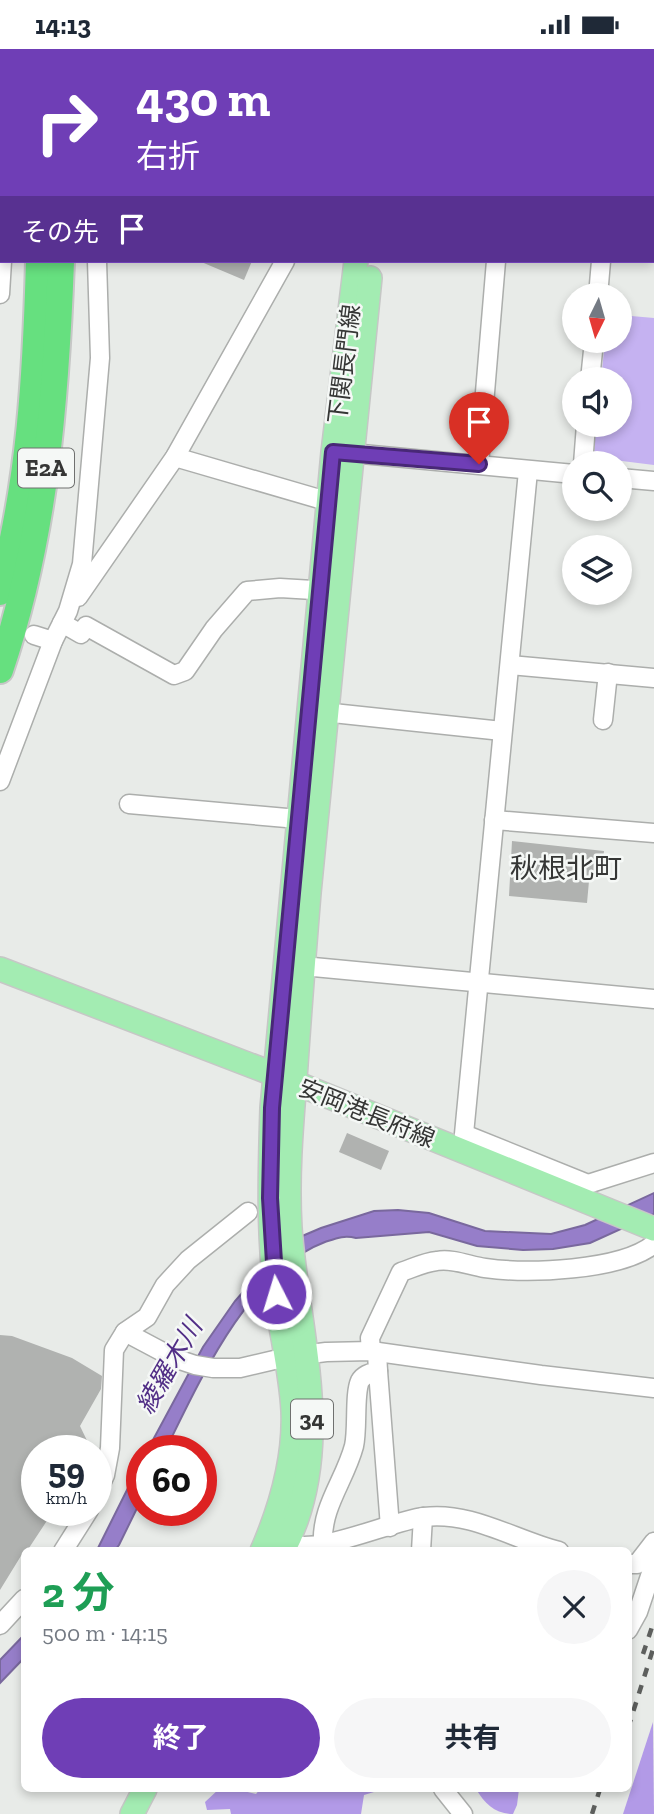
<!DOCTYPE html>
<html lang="ja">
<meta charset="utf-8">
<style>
body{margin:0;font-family:"Zilla Slab","Noto Sans JP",serif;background:#f6f6f7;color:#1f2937;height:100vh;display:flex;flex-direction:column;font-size:26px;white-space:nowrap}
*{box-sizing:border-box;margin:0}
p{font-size:23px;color:#747a83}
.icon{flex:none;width:38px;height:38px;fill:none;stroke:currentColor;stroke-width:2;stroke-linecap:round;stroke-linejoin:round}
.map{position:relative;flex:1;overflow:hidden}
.panel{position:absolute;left:21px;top:1498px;width:611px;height:245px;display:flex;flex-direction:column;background:#fff;border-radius:10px;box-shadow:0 4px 10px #0003}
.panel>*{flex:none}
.guide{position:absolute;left:0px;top:0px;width:654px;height:214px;box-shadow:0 4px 10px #0003;background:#6f3eb6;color:#fff;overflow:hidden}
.needle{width:46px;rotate:185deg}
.controls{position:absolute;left:562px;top:234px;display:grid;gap:14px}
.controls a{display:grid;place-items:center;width:70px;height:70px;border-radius:50%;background:#fff;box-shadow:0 4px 10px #0003;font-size:35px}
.speed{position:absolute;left:21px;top:1386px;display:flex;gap:14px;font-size:35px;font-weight:700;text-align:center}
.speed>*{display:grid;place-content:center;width:91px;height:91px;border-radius:50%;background:#fff;box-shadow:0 4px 10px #0003;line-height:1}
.speed small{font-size:18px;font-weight:400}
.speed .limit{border:10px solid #d22;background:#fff;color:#111}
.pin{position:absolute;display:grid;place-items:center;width:60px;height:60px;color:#fff;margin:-72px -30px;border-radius:50% 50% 50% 0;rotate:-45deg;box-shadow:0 0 7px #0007}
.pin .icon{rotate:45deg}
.me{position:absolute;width:77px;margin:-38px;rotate:355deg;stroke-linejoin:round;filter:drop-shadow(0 0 5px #0008)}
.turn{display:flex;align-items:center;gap:24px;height:147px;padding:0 21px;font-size:32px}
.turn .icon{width:91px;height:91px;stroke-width:2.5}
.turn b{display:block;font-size:49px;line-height:60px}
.then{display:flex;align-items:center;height:66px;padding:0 21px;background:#0003;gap:14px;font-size:26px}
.round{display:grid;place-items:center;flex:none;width:74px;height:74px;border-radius:37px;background:#f6f6f7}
.overview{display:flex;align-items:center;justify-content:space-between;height:119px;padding:0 21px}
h1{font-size:42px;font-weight:700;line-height:52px;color:#1e9e55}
.action{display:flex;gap:14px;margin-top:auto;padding:14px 21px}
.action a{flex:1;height:80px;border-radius:42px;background:#6f3eb6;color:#fff;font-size:28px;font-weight:700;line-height:80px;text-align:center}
.action a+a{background:#f6f6f7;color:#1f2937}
.status{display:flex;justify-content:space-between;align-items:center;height:49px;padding:0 35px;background:#fff;direction:ltr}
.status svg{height:19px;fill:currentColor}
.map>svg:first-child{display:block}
</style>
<div class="status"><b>14:13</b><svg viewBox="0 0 49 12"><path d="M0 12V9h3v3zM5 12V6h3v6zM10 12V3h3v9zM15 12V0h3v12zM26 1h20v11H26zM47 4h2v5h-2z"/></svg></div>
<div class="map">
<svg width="654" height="1765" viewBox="0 0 654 1765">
<rect width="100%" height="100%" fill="#e8ebe8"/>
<polygon fill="#c5b2f1" points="620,266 654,269 654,416 598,409 594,405 596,376 620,376 620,331 601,331 605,292 620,292"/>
<g fill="#b29ae7">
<polygon points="653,1673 654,1765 623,1765"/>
<polygon points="219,1740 235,1740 256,1745 260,1740 384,1740 364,1746 361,1765 231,1765 230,1760 207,1761 205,1753"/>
<path d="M476,1740h43l-2,16 -4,9c-18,0 -28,-10 -37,-25z"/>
</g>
<g fill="#967ec9" stroke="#79689d" stroke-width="2">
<path d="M654,1144v21l-64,29 -37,6 -30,1 -46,-4 -48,-14 -73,6c-12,-3 -19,0 -31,4 -76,28 -126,140 -160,209h-18l56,-104 32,-46 43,-49 22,-15 21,-9 53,-17 24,-1 31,3 56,18 66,3 34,-9z"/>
<polygon points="142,1411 142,1449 119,1496 115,1501 97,1501"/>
<polygon points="24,1586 24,1609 0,1634 0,1611"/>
</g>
<g fill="#b0b2b0">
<polygon points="199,212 252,212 244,231"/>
<polygon points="512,792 604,802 602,823 590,821 587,854 509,847"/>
<polygon points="347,1084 389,1102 381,1121 339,1103"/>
<polygon points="0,1286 12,1287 72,1309 102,1327 101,1340 80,1377 92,1402 37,1402 37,1461 54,1461 27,1502 24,1502 0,1541"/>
</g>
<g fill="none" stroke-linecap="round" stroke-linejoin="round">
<defs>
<g id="minor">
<polyline points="0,0 2,35"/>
<polyline points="89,0 89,2"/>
<polyline points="254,2 254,0"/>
<polyline points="518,2 518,0"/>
<polyline points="623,2 623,0"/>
<polyline points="0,65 2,65"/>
<polyline points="653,200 654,200"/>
<polyline points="0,245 2,212"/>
<polyline points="598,247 601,212"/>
<polyline points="590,331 594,292"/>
<polyline points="341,403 574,425"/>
<polyline points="175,408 340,456"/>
<polyline points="479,415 496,212"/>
<polyline points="583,415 586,376"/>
<polyline points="528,422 464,1085 588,1135 654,1114"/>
<polyline points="620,429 654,432"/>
<polyline points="78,548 175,408 285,212"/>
<polyline points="62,574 81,585 86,577 174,626 185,622 214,580 247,542 280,539 330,542"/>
<polyline points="34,586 53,592"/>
<polyline points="510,616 654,629"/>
<polyline points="314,662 502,682"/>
<polyline points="603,671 608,624"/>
<polyline points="0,732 53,592 68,562 82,515 100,309 97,212"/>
<polyline points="129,755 298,770"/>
<polyline points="494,771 654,784"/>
<polyline points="292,916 654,950"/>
<polyline points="125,1283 174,1309 195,1316 213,1319 240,1319 287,1308 326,1303 371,1302 541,1326 654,1339"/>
<path d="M371,1302l-1,-13 31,-66c12,-4 24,-10 36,-11 16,-3 33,5 48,7 42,6 136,3 169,-24"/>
<polyline points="378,1322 390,1478"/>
<polyline points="96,1446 105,1426 110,1399 114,1301 125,1283 147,1268 165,1236 188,1211 248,1163"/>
<path d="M287,1494c31,13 103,-22 137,-26 48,-6 90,23 135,34"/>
<path d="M323,1494c-2,-36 22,-63 31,-97 4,-17 0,-52 6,-65 4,-7 11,-8 18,-10l-1,-19"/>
<polyline points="63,1502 89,1461"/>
<polyline points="421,1502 423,1468"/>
<polyline points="628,1515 637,1515 654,1493"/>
<polyline points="0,1576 24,1550"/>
<polyline points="628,1581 638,1563 654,1515"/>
<polyline points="443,1740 463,1765"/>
</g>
<g id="major">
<polyline points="393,2 393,0"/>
<polyline points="409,2 410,0"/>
<polyline points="0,920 276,1026 654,1180"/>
<path d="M262,1502c19,-44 33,-92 31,-140 -2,-39 -12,-77 -17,-116 -8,-62 -6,-124 -4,-187l61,-656 23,-191"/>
<path d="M283,1502c54,-103 15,-216 7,-323 -3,-49 1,-99 5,-148 4,-62 9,-125 14,-187 19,-205 41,-410 61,-615"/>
<polyline points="132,1765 145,1740"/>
</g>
<g id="highway">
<polyline points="35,0 35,2"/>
<polyline points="56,0 56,2"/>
<path d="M0,543c30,-107 36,-220 39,-331"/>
<path d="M0,621c45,-132 56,-271 61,-409"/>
</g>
</defs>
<use href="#minor" stroke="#acaeac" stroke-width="21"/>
<use href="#major" stroke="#c6c7c6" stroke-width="26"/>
<use href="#highway" stroke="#c6c7c6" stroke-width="30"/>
<use href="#minor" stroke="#fff" stroke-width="18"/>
<use href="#major" stroke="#a3ecb2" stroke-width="23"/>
<use href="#highway" stroke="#66e07f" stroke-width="26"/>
<g stroke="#5d5f5d" stroke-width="4.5" stroke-dasharray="9 9" stroke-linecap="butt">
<polyline points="643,1605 654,1572"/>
<polyline points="628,1679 654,1597"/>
<polyline points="592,1765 600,1740"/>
</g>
</g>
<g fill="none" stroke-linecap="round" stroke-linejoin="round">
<defs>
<polyline id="route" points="276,1245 270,1149 272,1059 333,403 479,415"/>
</defs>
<use href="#route" stroke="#482876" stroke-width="18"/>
<use href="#route" stroke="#6f3eb6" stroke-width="12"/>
</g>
<g text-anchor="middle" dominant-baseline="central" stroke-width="5" stroke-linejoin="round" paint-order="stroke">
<g fill="#f5f8f6" stroke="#6f706f" stroke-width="2">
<rect x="18" y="399.5" width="56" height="39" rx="5"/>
<rect x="291" y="1350.5" width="42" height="39" rx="5"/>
</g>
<g font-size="23" font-weight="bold" fill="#353635">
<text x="46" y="419">E2A</text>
<text x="312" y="1370">34</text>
</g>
<g font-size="24" fill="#353635" stroke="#f5f8f6">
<text transform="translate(344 315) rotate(-83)">下関長門線</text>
<text transform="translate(367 1064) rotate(22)">安岡港長府線</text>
</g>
<g font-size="26" font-style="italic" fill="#512e86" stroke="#f5f8f6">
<text transform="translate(169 1317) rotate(-60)">綾羅木川</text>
</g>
<g font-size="28" fill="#353635" stroke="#f5f8f6">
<text x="566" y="819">秋根北町</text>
</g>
</g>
</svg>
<div class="controls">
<a><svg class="needle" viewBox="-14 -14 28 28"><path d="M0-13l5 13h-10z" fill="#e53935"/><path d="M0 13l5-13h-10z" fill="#747a83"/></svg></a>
<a><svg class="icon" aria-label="sound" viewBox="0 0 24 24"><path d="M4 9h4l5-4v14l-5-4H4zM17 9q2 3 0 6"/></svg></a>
<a><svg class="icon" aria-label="search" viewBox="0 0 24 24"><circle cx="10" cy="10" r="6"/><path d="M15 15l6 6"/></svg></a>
<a><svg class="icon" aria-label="layers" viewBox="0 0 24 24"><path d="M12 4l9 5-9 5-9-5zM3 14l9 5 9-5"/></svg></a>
</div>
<div class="speed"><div>59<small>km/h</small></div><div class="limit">60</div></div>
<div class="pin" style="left:479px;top:415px;background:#d93025"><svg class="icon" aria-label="arrive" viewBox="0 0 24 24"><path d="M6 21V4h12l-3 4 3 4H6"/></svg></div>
<svg class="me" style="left:276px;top:1245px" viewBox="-20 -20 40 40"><circle r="17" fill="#6f3eb6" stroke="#fff" stroke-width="3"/><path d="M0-11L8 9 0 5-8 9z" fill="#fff"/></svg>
<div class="guide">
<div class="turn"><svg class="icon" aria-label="right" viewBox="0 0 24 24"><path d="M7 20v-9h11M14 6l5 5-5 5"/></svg><div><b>430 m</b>右折</div></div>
<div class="then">その先<svg class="icon" aria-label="arrive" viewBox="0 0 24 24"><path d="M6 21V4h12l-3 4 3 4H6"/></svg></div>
</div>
<section class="panel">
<div class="overview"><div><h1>2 分</h1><p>500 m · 14:15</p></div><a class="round"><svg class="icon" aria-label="close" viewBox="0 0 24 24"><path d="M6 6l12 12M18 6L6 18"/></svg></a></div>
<div class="action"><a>終了</a><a>共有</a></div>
</section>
</div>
